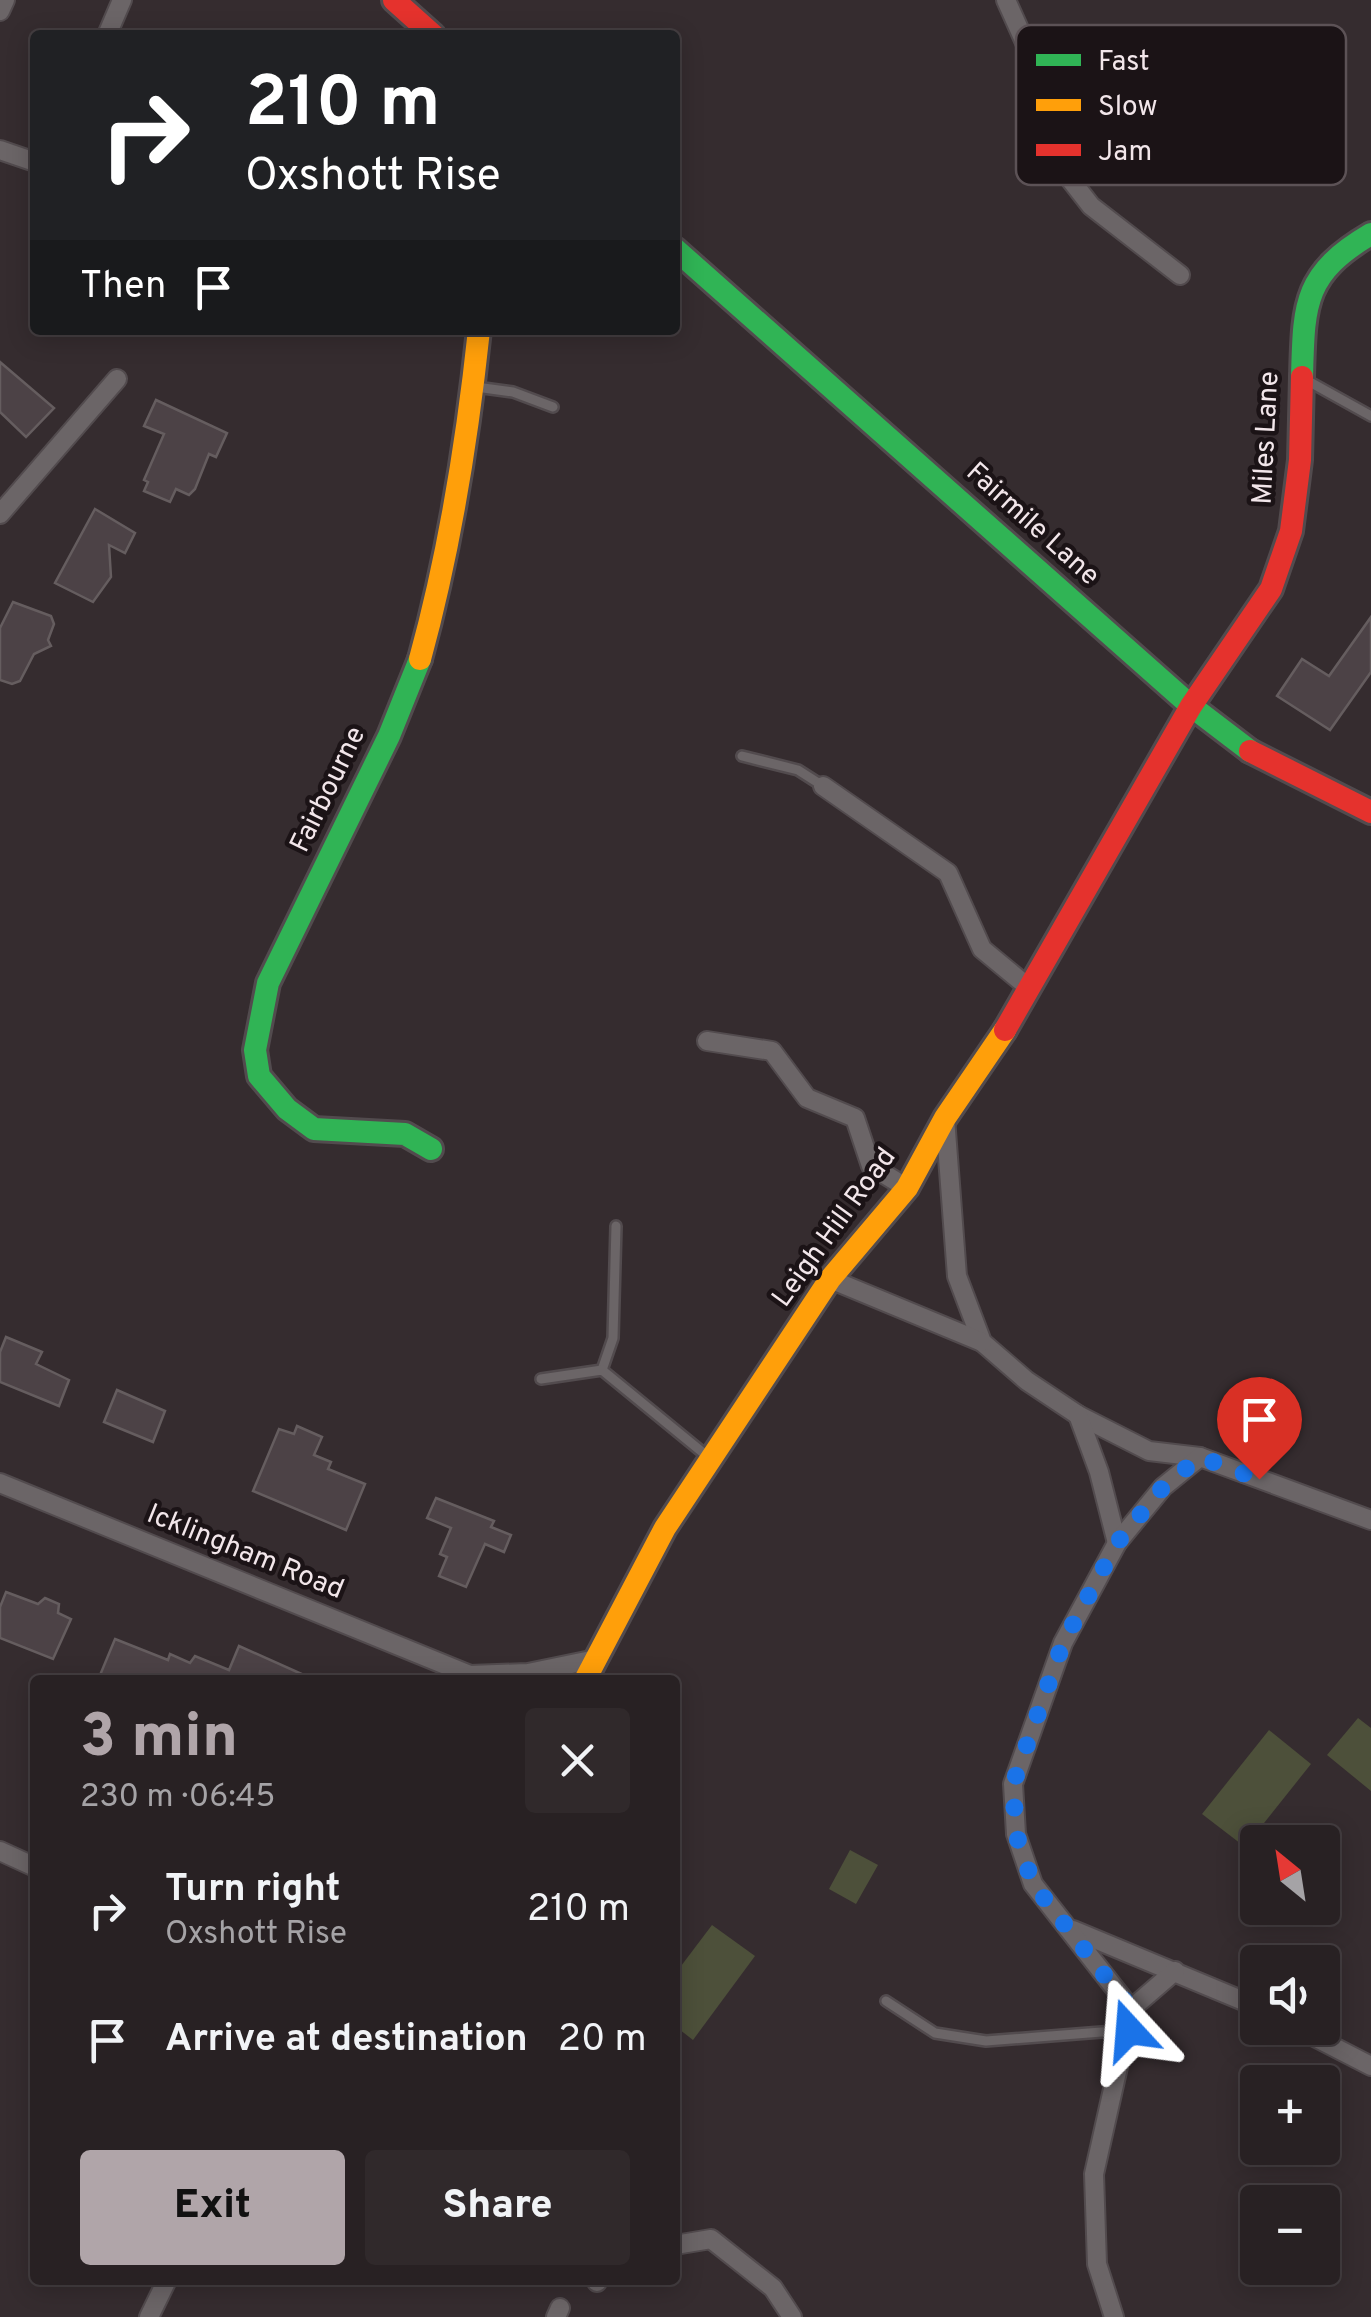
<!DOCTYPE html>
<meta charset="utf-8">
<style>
body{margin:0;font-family:Overpass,sans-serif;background:#30292b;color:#f1f3f6;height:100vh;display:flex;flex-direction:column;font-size:38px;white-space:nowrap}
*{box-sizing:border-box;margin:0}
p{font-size:32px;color:#a5a3a6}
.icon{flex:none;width:55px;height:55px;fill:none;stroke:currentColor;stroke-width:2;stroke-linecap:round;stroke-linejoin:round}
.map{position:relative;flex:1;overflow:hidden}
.drawer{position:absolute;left:30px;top:1675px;width:650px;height:610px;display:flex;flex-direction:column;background:#282123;border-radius:10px;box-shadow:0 5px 25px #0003,0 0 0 2px #443e41}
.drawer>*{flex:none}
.banner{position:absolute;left:30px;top:30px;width:650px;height:305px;border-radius:10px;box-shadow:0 5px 25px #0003,0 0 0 2px #443e41;background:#202124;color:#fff;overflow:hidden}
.needle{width:65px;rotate:330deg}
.controls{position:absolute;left:1240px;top:1825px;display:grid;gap:20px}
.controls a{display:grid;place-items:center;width:100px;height:100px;border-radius:10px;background:#282123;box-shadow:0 5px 25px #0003,0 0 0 2px #443e41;font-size:50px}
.pin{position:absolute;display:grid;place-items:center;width:85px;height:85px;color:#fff;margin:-102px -42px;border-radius:50% 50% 50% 0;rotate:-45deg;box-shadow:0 0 10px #0007}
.pin .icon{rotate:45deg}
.me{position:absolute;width:110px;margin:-55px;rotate:341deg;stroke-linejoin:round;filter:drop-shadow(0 0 8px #0008)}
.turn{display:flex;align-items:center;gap:35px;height:210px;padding:0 50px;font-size:45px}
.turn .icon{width:130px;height:130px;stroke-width:2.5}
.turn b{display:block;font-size:70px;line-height:85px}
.then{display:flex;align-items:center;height:95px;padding:0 50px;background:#0003;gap:20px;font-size:38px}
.round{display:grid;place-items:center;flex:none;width:105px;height:105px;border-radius:10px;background:#30292b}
.head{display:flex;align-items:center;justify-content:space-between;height:170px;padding:0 50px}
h1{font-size:60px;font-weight:800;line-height:75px;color:#b0a5a9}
.action{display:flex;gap:20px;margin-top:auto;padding:20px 50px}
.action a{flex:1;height:115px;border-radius:10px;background:#b0a5a9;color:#111;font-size:40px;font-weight:800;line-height:115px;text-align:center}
.action a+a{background:#30292b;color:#f1f3f6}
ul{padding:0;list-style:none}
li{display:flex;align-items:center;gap:30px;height:130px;padding:0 50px}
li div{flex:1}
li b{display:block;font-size:38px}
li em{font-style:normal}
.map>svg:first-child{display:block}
</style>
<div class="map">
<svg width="1371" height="2317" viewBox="0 0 1371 2317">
<rect width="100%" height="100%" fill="#352c2f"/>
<g fill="#4d503a">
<polygon points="1358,1718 1371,1728 1371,1791 1327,1755"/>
<polygon points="1269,1730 1311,1764 1245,1847 1202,1814"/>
<polygon points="850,1850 878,1865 856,1904 829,1889"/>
<polygon points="712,1925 755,1956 693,2040 675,2026 675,1974"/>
</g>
<g fill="#4c4246" stroke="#655d5f" stroke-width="2.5">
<polygon points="0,362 54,408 26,437 0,412"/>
<polygon points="156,400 227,433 216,457 209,454 195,489 189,495 176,489 170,502 144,491 148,482 144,480 164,434 144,426"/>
<polygon points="95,509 135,533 125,553 109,545 111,577 93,602 55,583"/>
<polygon points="13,602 51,616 54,624 48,640 51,646 34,654 20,681 12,684 0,680 0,628"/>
<polygon points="1371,617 1371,672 1330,730 1277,696 1302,659 1329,676"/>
<polygon points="6,1337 42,1352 36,1364 69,1380 59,1406 0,1382 0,1352"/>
<polygon points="117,1390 165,1411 153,1442 104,1422"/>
<polygon points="297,1426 322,1437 314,1455 331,1462 328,1469 365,1484 346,1530 253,1491 279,1429 294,1434"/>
<polygon points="436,1498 494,1521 491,1527 511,1535 504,1552 485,1544 466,1587 439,1576 447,1557 440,1554 451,1528 427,1518"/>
<polygon points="6,1592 38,1604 45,1598 59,1604 58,1613 71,1619 53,1659 0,1638 0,1607"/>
<polygon points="115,1639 168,1660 170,1654 190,1663 195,1656 229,1670 239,1646 315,1680 98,1680"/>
</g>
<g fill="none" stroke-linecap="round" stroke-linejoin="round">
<defs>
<g id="lane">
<polyline points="1308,381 1371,416"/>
<polyline points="476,387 513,392 553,407"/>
<polyline points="742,756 798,770 823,786"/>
<polyline points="602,1370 613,1338 616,1226"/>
<polyline points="541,1379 602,1370 707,1456"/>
<polyline points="886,2001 935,2033 986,2041 1127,2030"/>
</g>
<g id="street">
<polyline points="1006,0 1040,76 1063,170 1091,206 1180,275"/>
<polyline points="0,11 5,0"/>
<polyline points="107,35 122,0"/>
<polyline points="0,150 35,162"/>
<polyline points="0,514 117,379"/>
<polyline points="823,786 948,873 982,949 1028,987"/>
<polyline points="707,1041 772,1051 807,1098 855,1118 871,1166 907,1188"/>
<polyline points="945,1118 957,1276 982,1342 1027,1381 1078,1415 1149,1451 1200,1457 1371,1520"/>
<polyline points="830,1279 982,1342"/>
<polyline points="1078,1415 1099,1472 1117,1543"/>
<polyline points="0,1483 470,1675 528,1673 596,1659"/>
<polyline points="0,1851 35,1867"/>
<polyline points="1073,1930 1258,2007"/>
<polyline points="1131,2009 1175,1971"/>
<polyline points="1297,2028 1371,2066"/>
<polyline points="675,2245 711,2239 773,2288 792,2317"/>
<polyline points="597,2282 597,2280"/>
<polyline points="149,2317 167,2280"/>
<polyline points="556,2317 560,2308"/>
<polyline points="1114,2317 1097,2264 1094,2174 1131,2009 1033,1884 1016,1834 1013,1784 1063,1643 1117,1543 1163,1487 1200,1457"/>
</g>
<g id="fast">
<polyline points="675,249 1191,706 1250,751"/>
<path d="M1302,377c2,-73 1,-103 69,-143"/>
<polyline points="420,659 389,736 268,983 255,1050 259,1076 287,1109 314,1129 405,1134 431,1149"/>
</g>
<g id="slow">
<path d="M420,659c30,-109 47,-216 59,-329"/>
<polyline points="585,1680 665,1528 830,1279 907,1188 945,1118 1005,1030"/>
</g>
<g id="jam">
<polyline points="394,0 433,35"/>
<polyline points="1250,751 1371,812"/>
<polyline points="1005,1030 1191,706 1271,589 1291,531 1300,460 1302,377"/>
</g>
</defs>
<use href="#lane" stroke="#524b4e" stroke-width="14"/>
<use href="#street" stroke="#524b4e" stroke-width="22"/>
<use href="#fast" stroke="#524b4e" stroke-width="28"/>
<use href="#slow" stroke="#524b4e" stroke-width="28"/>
<use href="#jam" stroke="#524b4e" stroke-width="28"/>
<use href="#lane" stroke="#6b6567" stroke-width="9"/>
<use href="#street" stroke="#6b6567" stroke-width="18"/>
<use href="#fast" stroke="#30b455" stroke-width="22"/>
<use href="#slow" stroke="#ff9f0a" stroke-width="22"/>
<use href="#jam" stroke="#e5322d" stroke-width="22"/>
</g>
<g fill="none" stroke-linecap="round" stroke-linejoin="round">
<polyline stroke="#1a73e8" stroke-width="18" stroke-dasharray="0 32.4" points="1129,2030 1131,2009 1033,1884 1016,1834 1013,1784 1063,1643 1117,1543 1163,1487 1200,1457 1259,1479"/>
</g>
<g text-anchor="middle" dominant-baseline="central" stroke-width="9" stroke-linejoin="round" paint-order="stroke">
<g font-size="28" fill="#f2e6ea" stroke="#1b1316">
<text transform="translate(1267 438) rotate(-87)">Miles Lane</text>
<text transform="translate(1032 525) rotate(42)">Fairmile Lane</text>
<text transform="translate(329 790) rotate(-64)">Fairbourne</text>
<text transform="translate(835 1228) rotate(-54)">Leigh Hill Road</text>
<text transform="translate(245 1553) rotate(22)">Icklingham Road</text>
</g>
</g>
<rect x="1016" y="25" width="330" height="160" rx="15" fill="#1b1316" stroke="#5c5256" stroke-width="2.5"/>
<rect x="1036" y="54" width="45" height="12" fill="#30b455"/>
<rect x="1036" y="99" width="45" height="12" fill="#ff9f0a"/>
<rect x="1036" y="144" width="45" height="12" fill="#e5322d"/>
<g font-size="28" fill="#f2e6ea">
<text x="1098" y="70">Fast</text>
<text x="1098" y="115">Slow</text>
<text x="1098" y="160">Jam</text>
</g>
</svg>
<div class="controls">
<a><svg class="needle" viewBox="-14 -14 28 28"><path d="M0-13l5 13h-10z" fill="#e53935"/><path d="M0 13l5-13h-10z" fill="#a5a3a6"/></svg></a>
<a><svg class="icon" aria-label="sound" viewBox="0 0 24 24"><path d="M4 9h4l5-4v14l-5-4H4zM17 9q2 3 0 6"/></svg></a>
<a>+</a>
<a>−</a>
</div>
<div class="pin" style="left:1259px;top:1479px;background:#d93025"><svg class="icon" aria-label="arrive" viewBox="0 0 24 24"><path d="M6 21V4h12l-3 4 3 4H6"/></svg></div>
<svg class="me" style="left:1129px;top:2030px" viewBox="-20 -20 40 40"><path d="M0-17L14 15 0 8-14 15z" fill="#1a73e8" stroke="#fff" stroke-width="4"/></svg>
<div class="banner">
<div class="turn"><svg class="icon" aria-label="right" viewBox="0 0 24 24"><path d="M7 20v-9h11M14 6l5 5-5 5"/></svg><div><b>210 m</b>Oxshott Rise</div></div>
<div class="then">Then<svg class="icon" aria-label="arrive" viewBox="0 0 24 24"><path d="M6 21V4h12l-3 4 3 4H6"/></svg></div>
</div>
<section class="drawer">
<div class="head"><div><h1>3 min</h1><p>230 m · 06:45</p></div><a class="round"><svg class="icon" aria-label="close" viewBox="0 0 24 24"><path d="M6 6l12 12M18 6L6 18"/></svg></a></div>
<ul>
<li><svg class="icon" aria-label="right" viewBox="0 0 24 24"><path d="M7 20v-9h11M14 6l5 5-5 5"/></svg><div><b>Turn right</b><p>Oxshott Rise</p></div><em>210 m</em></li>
<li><svg class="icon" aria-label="arrive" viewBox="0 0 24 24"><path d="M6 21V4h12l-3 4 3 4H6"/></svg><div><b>Arrive at destination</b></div><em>20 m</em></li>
</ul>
<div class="action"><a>Exit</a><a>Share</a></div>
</section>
</div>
